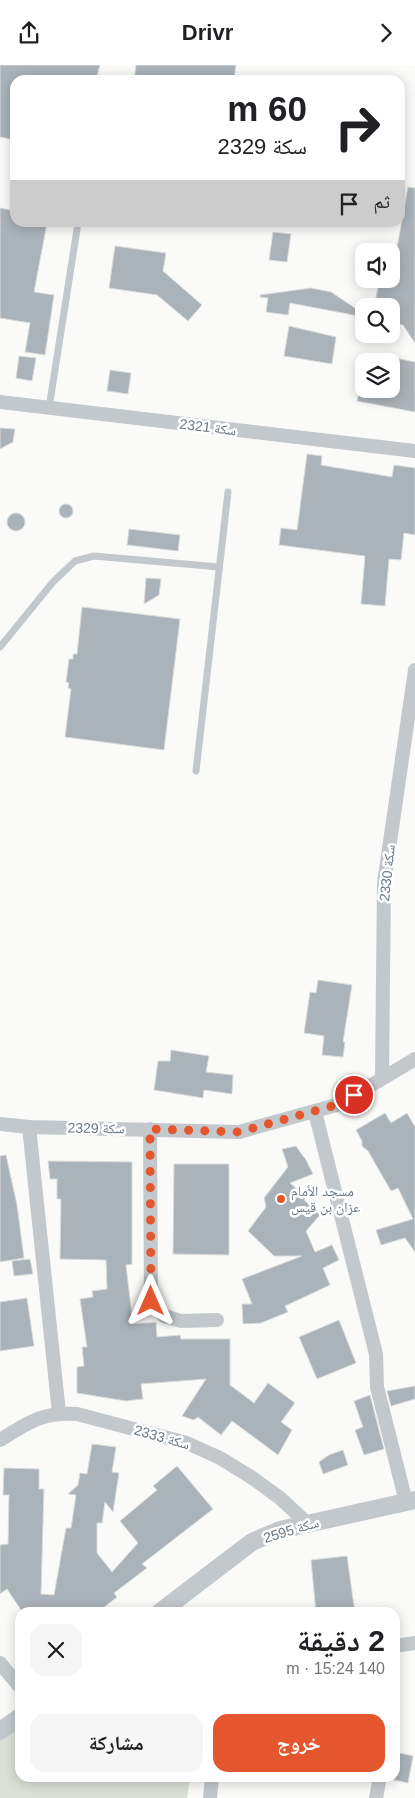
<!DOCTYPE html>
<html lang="ar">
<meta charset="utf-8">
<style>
body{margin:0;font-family:Helvetica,"Noto Naskh Arabic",sans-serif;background:#f6f6f6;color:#202124;direction:rtl;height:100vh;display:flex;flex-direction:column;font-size:19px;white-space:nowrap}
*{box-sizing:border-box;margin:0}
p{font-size:16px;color:#757577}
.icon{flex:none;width:28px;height:28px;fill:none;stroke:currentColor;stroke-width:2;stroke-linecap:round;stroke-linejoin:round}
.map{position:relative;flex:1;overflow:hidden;direction:ltr}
.details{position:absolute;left:15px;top:1542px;width:385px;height:175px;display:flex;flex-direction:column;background:#fff;border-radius:15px;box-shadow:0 2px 12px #0003;direction:rtl}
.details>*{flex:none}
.guide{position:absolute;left:10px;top:10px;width:395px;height:152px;border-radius:15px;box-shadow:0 2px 12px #0003;direction:rtl;background:#fff;color:#202124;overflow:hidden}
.buttons{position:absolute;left:355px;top:178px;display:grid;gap:10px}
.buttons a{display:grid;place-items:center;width:45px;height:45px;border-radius:10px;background:#fff;box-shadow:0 2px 12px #0003;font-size:25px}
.pin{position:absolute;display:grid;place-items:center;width:42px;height:42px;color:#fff;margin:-21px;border:2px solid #fff;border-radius:50%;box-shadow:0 1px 5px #0007}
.me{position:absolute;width:55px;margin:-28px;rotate:0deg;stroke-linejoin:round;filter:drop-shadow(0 0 4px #0008)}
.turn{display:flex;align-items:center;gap:18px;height:105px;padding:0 15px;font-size:22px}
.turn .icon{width:65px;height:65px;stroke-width:2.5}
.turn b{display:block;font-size:35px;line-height:42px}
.then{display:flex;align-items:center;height:48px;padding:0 15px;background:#0003;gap:10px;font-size:19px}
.round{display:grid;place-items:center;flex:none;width:52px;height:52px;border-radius:15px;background:#f6f6f6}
.head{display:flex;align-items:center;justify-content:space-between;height:85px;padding:0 15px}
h1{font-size:30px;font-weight:700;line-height:38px}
.action{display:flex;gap:10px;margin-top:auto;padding:10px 15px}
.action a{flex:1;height:58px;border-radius:15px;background:#e4572e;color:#fff;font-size:20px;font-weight:700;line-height:58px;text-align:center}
.action a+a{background:#f6f6f6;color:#202124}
header{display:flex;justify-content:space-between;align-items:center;height:65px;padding:0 15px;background:#fff;font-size:22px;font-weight:700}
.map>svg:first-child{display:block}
</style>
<header><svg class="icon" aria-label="forward" viewBox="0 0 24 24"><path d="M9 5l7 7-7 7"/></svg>Drivr<svg class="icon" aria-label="share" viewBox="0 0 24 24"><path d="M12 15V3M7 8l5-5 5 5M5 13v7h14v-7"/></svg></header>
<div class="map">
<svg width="415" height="1733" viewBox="0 0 415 1733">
<rect width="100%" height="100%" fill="#fafaf8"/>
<polygon fill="#dadfd7" points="20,1660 20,1712 190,1713 187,1733 0,1733 0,1675"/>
<g fill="#aab3b9" stroke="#dcdcda">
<polygon points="0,0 100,0 96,15 15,15 15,75 0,72"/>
<polygon points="136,0 236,0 234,15 134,15"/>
<polygon points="408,122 415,123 415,278 403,260 391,257 391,240 375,237 380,214 391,214 391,199 394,199"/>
<polygon points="0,143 15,146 15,158 47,158 34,227 54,230 45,290 25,287 30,258 0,253"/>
<polygon points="273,167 291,169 287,197 269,195"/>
<polygon points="115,181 166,188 163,206 202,240 188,256 157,230 109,223"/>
<polygon points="311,223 331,227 364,249 364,252 290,238 288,250 266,247 268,233 260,232 260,230"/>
<polygon points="289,261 336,272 332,299 284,291"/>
<polygon points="19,291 36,293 32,316 16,313"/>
<polygon points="391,292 415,297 415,347 357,336 360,324 391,324"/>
<polygon points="110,305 131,308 128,329 107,326"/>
<polygon points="0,363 15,364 13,377 0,384"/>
<polygon points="307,389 322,391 321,400 392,412 394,400 415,403 415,470 404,468 401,495 389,494 385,541 361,539 365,491 279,480 281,463 297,465"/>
<circle cx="66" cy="446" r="7"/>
<circle cx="16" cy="457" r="9"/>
<polygon points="129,464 180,470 178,486 127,480"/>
<polygon points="146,513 161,514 159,530 144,539"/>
<polygon points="82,542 180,554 164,685 65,672 71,624 68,623 69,618 66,617 69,594 73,594 73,589 77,589"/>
<polygon points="318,915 352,920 343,977 345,977 343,992 322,990 324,971 304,968 310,927 316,928"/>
<polygon points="171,985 209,991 206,1007 233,1010 232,1029 204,1025 203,1033 154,1025 158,996 170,996"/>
<polygon points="385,1048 391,1058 407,1048 415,1062 415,1187 405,1173 381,1180 376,1165 413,1154 398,1123 391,1126 368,1086 362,1081 362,1076 356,1065"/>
<polygon points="296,1081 303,1091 305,1093 313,1109 290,1118 306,1132 304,1135 320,1150 306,1166 315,1187 332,1180 339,1195 323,1203 330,1220 285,1241 288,1247 261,1258 243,1259 242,1239 252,1239 242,1214 302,1191 274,1191 248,1166 266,1142 264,1133 288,1102 282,1084"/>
<polygon points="6,1090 17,1140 24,1193 0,1197 0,1091"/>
<polygon points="48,1096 132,1097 132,1199 126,1200 133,1259 156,1257 157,1272 180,1270 181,1274 230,1274 230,1320 254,1338 268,1318 295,1338 281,1357 292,1365 278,1390 232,1356 221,1370 198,1352 194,1355 182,1351 206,1314 141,1319 143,1334 126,1336 77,1328 77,1302 84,1301 82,1282 87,1282 80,1234 93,1232 92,1226 107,1224 106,1195 60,1194 61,1134 57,1134 57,1114 50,1114"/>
<polygon points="174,1099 229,1099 229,1190 173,1189"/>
<polygon points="30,1194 33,1209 14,1211 12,1196"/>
<polygon points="27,1233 34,1281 0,1286 0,1237"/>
<polygon points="339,1255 356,1298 317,1314 299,1272"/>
<polygon points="415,1321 415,1334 391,1341 387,1326"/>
<polygon points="370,1330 384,1384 364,1390 355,1365 363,1362 354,1336"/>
<polygon points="92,1379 116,1382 112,1407 119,1408 113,1447 105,1437 102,1458 97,1458 97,1488 112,1507 138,1478 120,1456 157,1425 153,1421 177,1401 213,1444 142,1499 147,1503 114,1528 117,1532 97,1548 23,1548 7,1524 0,1529 0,1480 8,1479 9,1430 3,1430 4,1403 39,1404 39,1424 44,1424 41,1529 54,1530 66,1463 71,1463 76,1430 68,1429 78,1420 80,1408 87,1409"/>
<polygon points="343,1385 348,1400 323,1409 319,1397 329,1390"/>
<polygon points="347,1491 355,1548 316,1548 311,1495"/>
<polygon points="400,1688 413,1691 408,1718 394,1715"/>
</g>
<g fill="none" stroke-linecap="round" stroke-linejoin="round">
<g stroke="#c3c8cc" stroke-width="7">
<polyline points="49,343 78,158"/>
<polyline points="0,582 53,517 75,496 94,491 219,502"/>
<polyline points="196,706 228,427"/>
</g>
<g stroke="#c3c8cc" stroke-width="14">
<polyline points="0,337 415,386"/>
<polyline points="382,1012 384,818 415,605"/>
<polyline points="315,1047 376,1289 377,1322 406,1437"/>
<polyline points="0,1059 29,1062 239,1067 340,1039 415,994"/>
<polyline points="29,1062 59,1348"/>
<polyline points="150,1064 151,1236 164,1251 181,1256 217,1255"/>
<path d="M0,1375c29,-18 42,-28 77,-26l110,29 33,15 31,19 29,21 27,25"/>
<polyline points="395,1581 415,1578"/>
<polyline points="0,1598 20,1622"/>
<polyline points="210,1733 212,1712"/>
<polyline points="376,1733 380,1712"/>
</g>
<g stroke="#c3c8cc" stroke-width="18">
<polyline points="159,1548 252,1477 280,1465 415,1435"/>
<polyline points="0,1666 20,1652"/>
</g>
</g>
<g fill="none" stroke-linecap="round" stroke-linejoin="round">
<polyline stroke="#e4572e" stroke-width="9" stroke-dasharray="0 16.2" points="151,1236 150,1064 239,1067 340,1039 354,1030"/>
</g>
<circle fill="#e4572e" stroke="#fff" stroke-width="2" cx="281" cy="1134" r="5"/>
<g text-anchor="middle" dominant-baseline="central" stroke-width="5" stroke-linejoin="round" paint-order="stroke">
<g font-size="14" fill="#657683" stroke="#fff">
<text transform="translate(208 362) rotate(7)">سكة 2321</text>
<text transform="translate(387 808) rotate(-84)">سكة 2330</text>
<text transform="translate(96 1063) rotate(1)">سكة 2329</text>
<text transform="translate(162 1372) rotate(16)">سكة 2333</text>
<text transform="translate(291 1465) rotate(-17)">سكة 2595</text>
</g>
<g font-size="14" fill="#657683" stroke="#fff" text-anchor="start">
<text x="291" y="1126">مسجد الأمام<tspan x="291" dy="16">عزان بن قيس</tspan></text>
</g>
</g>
</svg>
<div class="buttons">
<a><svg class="icon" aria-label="sound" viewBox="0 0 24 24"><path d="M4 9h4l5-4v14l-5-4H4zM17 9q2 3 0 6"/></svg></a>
<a><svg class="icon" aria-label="search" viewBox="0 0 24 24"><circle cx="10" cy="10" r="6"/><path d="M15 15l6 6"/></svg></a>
<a><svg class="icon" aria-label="layers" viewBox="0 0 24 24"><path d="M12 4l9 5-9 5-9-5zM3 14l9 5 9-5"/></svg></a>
</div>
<div class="pin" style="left:354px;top:1030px;background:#d93025"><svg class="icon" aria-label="arrive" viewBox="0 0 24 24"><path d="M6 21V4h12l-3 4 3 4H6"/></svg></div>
<svg class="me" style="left:151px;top:1236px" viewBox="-20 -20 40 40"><path d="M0-17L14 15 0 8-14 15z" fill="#e4572e" stroke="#fff" stroke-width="4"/></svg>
<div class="guide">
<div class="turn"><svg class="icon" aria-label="right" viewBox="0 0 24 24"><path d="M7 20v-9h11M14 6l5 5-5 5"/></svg><div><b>60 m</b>سكة 2329</div></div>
<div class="then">ثم<svg class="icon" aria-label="arrive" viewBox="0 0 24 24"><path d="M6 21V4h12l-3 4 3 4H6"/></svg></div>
</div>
<section class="details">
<div class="head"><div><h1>2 دقيقة</h1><p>140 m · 15:24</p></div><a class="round"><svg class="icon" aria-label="close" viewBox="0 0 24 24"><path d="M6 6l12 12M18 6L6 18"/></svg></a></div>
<div class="action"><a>خروج</a><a>مشاركة</a></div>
</section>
</div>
